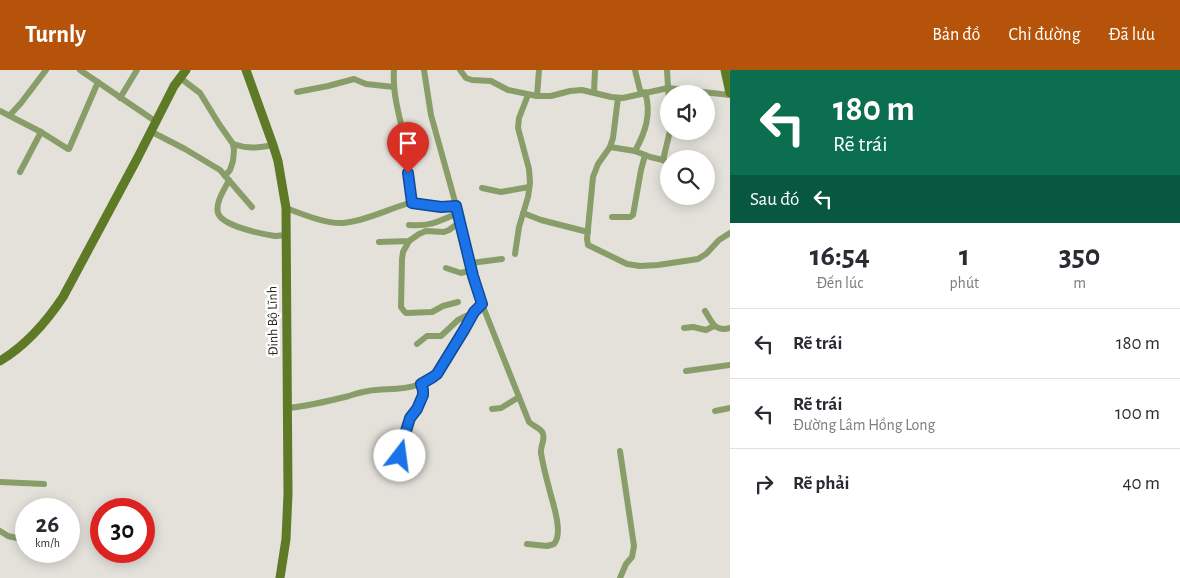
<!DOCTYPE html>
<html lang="vi">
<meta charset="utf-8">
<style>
body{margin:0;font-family:"Alegreya Sans",sans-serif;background:#f7f7f7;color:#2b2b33;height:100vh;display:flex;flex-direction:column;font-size:19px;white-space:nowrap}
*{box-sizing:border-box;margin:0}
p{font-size:16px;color:#7c7c81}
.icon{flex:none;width:28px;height:28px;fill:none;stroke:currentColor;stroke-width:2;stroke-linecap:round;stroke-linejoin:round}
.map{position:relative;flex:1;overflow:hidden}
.side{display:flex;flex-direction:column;background:#fff;width:450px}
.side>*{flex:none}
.guide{background:#0b6e4f;color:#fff;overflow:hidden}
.buttons{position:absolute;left:660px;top:15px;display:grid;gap:10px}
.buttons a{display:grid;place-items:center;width:55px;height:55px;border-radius:50%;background:#fff;box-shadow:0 2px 12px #0003;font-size:25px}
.speed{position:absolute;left:15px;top:428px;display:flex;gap:10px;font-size:25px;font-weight:700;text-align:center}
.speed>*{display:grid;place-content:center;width:65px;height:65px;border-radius:50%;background:#fff;box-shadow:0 2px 12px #0003;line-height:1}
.speed small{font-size:12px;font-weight:400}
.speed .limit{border:8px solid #d22;background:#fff;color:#111}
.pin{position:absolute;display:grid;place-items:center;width:42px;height:42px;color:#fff;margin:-51px -21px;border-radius:50% 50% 50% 0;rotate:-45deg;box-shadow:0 0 5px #0007}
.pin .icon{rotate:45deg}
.me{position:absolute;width:55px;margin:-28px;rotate:15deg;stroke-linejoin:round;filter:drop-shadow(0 0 4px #0008)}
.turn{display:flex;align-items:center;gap:18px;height:105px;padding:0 20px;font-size:22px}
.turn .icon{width:65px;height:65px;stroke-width:2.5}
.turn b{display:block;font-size:35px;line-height:42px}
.then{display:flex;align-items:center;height:48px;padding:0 20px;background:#0003;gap:10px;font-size:19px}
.eta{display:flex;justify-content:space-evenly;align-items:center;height:85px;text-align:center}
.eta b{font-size:30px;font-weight:600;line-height:35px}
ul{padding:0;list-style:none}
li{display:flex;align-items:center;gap:15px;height:70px;padding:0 20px;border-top:1px solid #e1e1e2}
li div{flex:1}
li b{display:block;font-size:19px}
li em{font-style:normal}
header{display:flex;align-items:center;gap:30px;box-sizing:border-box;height:70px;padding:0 25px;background:#b45309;color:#fff}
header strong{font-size:24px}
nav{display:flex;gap:28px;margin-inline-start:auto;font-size:18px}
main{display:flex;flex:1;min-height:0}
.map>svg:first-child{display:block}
</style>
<header>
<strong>Turnly</strong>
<nav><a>Bản đồ</a><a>Chỉ đường</a><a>Đã lưu</a></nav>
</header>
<main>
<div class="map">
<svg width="730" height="508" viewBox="0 0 730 508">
<rect width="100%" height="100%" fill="#e3e1da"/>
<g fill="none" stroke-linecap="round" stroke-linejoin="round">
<g stroke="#899d69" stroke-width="6">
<polyline points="80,0 155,51"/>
<path d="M394,0c-2,26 7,49 11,74 3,20 4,39 7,59"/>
<path d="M424,0l7,45 28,101 17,70 6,18 47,118c5,5 13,6 14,12 2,7 -3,13 -2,19 2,12 5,24 8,35 3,13 15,45 5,56l-7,2 -20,-2"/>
<polyline points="460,0 466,8 472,10 491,11 508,20 537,26 551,26 570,21 582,20 611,27 623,28 668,18 730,25"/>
<polyline points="635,0 641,24"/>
<polyline points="667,0 669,33"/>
<polyline points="179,7 200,23 219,54 233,74 234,80 233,91 230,100 225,106"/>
<polyline points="297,22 328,16 354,9 366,14 394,17"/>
<polyline points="594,22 595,0"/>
<polyline points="537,26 539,0"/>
<polyline points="120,28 137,0"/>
<polyline points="618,28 613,68 610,77 598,94 593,107 587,169 588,175 627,194 640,196 658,195 698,189 706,184 719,170 730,163"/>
<polyline points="0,41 41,62 68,79 69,79 98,12"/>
<polyline points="10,45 21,33 46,0"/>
<polyline points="150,61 185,79 220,100 252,137"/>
<path d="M233,74c14,5 26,4 40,1"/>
<polyline points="610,77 635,81 650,87 663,90"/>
<path d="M635,81c10,-18 17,-37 10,-59"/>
<polyline points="669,93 663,90 670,61"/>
<polyline points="20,102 41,62"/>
<path d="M229,110c-4,9 -14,22 -11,33 4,13 44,21 57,23 4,0 8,-1 12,-1"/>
<polyline points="482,118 501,122 529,117"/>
<path d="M286,138c16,6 40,16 57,15 22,-2 43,-13 63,-19l6,-1 29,4 15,-1"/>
<polyline points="523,143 541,150 588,162"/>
<polyline points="612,147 630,147 633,145 641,100 645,85"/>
<path d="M409,155c20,2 31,-4 49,-12"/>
<polyline points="409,171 403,182 402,189 401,237 404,241 406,243 432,242 443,236 458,232"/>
<polyline points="379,172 409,171 419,164 426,161 444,162 449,160 460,152"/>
<polyline points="515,184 519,157 528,127 530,113 529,99 518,58 519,48 528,25"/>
<polyline points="471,193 502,189"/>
<polyline points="446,198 461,203 472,200"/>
<path d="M705,241c8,12 9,21 25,17"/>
<polyline points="684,258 693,257 706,260 714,256"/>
<polyline points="417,274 427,266 441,266 458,250 474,242 482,234"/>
<polyline points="686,301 730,295"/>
<path d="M288,338c21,-2 41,-7 61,-12 6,-2 12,-4 19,-5 16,-3 33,0 49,-6 11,-3 18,-9 25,-18l32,-55"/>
<polyline points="492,339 501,338 519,327"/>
<polyline points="715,341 730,338"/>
<polyline points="620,381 634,476 632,487 626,494 620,508"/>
<polyline points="400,386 401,377 410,348 417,339 423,325 423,320 421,314"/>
<polyline points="0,412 44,414"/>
<polyline points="0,461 8,466 21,469 26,474"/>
</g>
<g stroke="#5f7a27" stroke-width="9">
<polyline points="246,0 273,75 278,91 286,138 288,424 286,469 280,508"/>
<polyline points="725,0 730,23"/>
<path d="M0,291c25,-15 47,-40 63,-64l74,-138 37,-73 12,-16"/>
</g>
</g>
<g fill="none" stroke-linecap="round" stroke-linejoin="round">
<defs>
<polyline id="route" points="400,386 401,377 410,348 417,339 423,325 423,320 421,314 433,307 437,304 464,260 474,242 482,234 473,206 456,136 441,137 412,133 408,103"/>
</defs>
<use href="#route" stroke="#114b97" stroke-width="12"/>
<use href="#route" stroke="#1a73e8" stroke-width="9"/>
</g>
<g text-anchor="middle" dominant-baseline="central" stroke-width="5" stroke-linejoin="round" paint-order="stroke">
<g font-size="14" fill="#272724" stroke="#fff">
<text transform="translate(273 251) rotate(-91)">Đinh Bộ Lĩnh</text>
</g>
</g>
</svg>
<div class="buttons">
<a><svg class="icon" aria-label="sound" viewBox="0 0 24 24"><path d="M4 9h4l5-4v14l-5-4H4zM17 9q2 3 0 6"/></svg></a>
<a><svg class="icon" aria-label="search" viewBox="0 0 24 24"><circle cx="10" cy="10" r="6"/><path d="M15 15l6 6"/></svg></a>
</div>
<div class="speed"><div>26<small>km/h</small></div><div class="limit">30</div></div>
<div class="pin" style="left:408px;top:103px;background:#d93025"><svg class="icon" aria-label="arrive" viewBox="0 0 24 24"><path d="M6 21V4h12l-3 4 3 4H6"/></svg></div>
<svg class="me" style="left:400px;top:386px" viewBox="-20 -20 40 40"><circle r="19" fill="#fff"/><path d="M0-13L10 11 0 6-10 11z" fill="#1a73e8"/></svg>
</div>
<section class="side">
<div class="guide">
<div class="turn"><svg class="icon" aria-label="left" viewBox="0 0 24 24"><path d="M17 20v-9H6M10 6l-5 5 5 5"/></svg><div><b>180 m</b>Rẽ trái</div></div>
<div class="then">Sau đó<svg class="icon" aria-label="left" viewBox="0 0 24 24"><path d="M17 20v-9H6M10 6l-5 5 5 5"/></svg></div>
</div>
<div class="eta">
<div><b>16:54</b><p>Đến lúc</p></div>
<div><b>1</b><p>phút</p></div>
<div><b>350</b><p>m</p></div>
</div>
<ul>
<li><svg class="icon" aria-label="left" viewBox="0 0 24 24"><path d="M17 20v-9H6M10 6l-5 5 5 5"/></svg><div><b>Rẽ trái</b></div><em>180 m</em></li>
<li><svg class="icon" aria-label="left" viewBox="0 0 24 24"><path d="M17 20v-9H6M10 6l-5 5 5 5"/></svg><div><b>Rẽ trái</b><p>Đường Lâm Hồng Long</p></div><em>100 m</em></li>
<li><svg class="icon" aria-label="right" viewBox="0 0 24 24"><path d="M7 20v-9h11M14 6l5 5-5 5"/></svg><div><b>Rẽ phải</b></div><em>40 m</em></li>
</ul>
</section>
</main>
